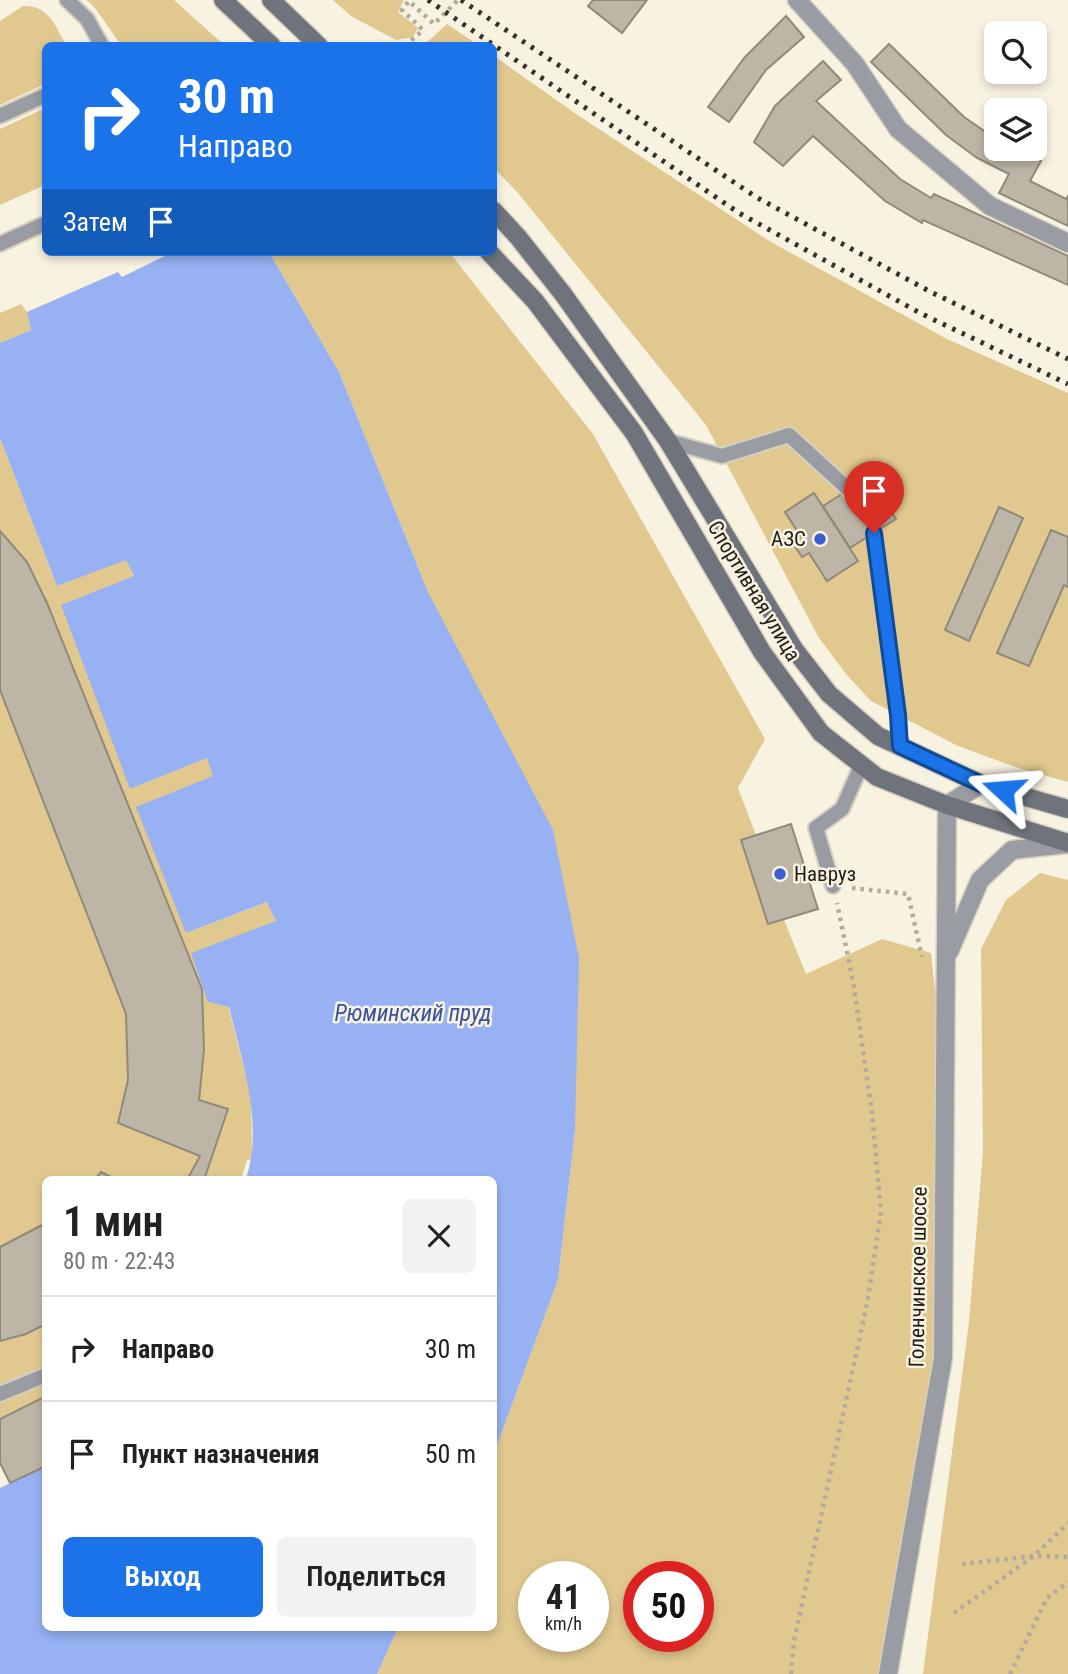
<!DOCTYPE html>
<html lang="ru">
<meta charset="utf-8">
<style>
body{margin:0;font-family:"Roboto Condensed",sans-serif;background:#f2f2f2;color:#222;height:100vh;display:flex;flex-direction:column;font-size:26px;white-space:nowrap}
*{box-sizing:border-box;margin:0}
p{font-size:23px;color:#767676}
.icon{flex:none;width:38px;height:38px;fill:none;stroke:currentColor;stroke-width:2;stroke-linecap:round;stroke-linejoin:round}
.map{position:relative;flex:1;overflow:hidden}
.panel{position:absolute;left:42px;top:1176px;width:455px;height:455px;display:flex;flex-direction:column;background:#fff;border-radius:10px;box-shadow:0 4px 10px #0003}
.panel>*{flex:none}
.guide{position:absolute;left:42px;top:42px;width:455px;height:214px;border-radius:10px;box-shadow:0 4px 10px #0003;background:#1a73e8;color:#fff;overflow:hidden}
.controls{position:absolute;left:984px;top:21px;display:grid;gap:14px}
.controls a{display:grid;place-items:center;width:63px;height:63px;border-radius:10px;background:#fff;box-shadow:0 4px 10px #0003;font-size:35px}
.speed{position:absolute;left:518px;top:1561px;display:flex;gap:14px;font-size:35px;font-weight:700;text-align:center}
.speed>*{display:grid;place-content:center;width:91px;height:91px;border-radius:50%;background:#fff;box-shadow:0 4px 10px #0003;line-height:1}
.speed small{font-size:18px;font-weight:400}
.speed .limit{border:10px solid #d22;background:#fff;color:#111}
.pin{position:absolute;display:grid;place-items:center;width:60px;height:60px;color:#fff;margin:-72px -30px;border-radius:50% 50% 50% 0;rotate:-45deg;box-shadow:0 0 7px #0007}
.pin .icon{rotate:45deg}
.me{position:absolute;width:77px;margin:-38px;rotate:289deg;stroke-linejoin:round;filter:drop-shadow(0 0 5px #0008)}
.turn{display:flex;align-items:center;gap:24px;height:147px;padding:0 21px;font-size:32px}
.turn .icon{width:91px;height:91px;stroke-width:2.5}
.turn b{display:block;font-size:49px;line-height:60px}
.then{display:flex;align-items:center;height:66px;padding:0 21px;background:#0003;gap:14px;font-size:26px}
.round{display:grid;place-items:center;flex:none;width:74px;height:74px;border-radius:10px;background:#f2f2f2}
.summary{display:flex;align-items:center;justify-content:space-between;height:119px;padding:0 21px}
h1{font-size:42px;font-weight:600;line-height:52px}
.button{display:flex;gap:14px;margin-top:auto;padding:14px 21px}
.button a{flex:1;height:80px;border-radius:10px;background:#1a73e8;color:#fff;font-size:28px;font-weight:600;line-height:80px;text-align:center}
.button a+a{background:#f2f2f2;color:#222}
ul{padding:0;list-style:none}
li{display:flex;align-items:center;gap:21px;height:105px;padding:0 21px;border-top:2px solid #e0e0e0}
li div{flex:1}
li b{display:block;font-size:26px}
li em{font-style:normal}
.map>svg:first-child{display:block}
</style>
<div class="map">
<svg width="1068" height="1674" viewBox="0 0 1068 1674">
<rect width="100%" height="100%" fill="#f8f2e1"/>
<g fill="#e0c88f" fill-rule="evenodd">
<polygon points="87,0 174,0 224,45 121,45 95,8"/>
<polygon points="333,0 404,0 398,12 418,28 413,37 396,40 351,16"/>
<path d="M23,6c26,-1 32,20 43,39l-20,1 -1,38 -45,21v-84z"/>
<polygon points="447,24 478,45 424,45"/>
<polygon points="494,56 579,116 771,242 947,339 1068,393 1068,782 1018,768 958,746 871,701 846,674 819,638 706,425 518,193 494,168"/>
<polygon points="45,108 45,185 0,205 0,129"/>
<path d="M269,252h180l144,182 172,305 -27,49 18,47 -15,5 27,84 16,-4 22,54 76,-35 49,14 13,122 -1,283 -55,316h-511l21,-46h96v-175l64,-173 17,-150 -147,-538 -89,-220zM534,1577h59v59h-59zM639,1577h59v59h-59z"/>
<polygon points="21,304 27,312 31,330 0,343 0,313"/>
<polygon points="0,438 57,586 126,559 134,577 130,789 207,758 214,775 186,933 268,902 276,922 208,1002 228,1006 251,1095 252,1159 247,1160 241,1179 46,1180 45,1396 0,1419"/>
<polygon points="1040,873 1068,880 1068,1674 923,1674 969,1322 983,1152 981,949 1006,900"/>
</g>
<g fill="#97b1f2">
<path d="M173,252h96l70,120 89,220 125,238 26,128 -4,172 -17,150 -64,173v-273l-248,-1c18,-56 -4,-117 -17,-172l-21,-5 -17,-49 85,-32 -9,-19 -81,31 -50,-126 77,-31 -6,-18 -77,31 -69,-184 73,-29 -8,-16 -69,26 -57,-148v-95l31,-13 -4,-18 91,-40 4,5z"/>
<polygon points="45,1466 46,1628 398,1628 377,1674 0,1674 0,1488"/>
</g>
<g fill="#bdb6a6" stroke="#908a7b" stroke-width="2">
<polygon points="593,0 647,0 622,33 588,6"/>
<polygon points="786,16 804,37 766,70 729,122 708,107 745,57"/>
<polygon points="889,44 964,117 996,139 996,149 1016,149 1041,161 1030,181 1066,199 1068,196 1068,226 999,193 1009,174 977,158 946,135 871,62"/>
<polygon points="823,61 841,80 816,101 900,179 931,198 934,194 1068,256 1068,285 923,220 922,223 885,201 813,136 783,166 754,142 775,106"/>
<polygon points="869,477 896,519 850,548 823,506"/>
<polygon points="814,493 858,561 827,581 809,553 802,557 792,542 801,537 785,512"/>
<polygon points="999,507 1023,518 969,641 945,630"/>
<polygon points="1051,530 1068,537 1068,587 1064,585 1029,666 997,653"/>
<polygon points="0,531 27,562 47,603 202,989 204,1050 199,1100 228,1109 204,1180 187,1180 200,1156 118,1123 128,1080 126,1014 0,690"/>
<polygon points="791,824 818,909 768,924 741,840"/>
<polygon points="101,1172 117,1180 94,1180"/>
<polygon points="46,1223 46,1324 26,1334 0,1341 0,1247"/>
<polygon points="46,1396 46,1466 10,1483 0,1463 0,1419"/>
</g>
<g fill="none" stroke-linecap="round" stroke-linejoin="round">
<defs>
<g id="service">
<polyline points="67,0 87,19 102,46"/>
<polyline points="0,116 46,95"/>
<polyline points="0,244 46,223"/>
<polyline points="668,441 722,456 789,435 849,490"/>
<polyline points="874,532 898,715 899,746"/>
<polyline points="833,886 816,828 842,809 861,766"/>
<polyline points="0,1394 46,1375"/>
</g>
<polyline id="minor" points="797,0 855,64 898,129 990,206 1068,243"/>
<g id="tertiary">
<polyline points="949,952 980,880 1012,850 1068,844"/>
<polyline points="888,1674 943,1358 947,805 981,784"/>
</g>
<g id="secondary">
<polyline points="223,0 272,46"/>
<polyline points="271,0 319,46"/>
<polyline points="494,211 518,237 563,294 668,441 794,649 829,694 878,736 981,784 1068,809"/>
<polyline points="489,252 535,301 634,433 762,652 821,733 877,777 947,805 1068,843"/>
</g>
</defs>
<use href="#service" stroke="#d5d0c1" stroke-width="18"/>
<use href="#minor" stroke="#d5d0c1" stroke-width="21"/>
<use href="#tertiary" stroke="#d5d0c1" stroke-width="21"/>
<use href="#secondary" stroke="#d5d0c1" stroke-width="21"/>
<g stroke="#b0ab9e" stroke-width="4.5" stroke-dasharray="3.5 5" stroke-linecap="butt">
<polyline points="405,46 423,30 402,10 409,1 434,24 458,0"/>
<polyline points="852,888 908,894 922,957"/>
<polyline points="962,1564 1034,1556 1068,1557"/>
<polyline points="954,1613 1034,1556 1068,1523"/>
<polyline points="791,1674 794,1641 867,1304 881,1212 872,1113 853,981 837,903"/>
<polyline points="1010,1674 1047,1598 1068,1582"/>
</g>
<use href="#service" stroke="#999ca2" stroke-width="14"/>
<use href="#minor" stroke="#999ca2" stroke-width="18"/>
<use href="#tertiary" stroke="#999ca2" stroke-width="18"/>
<use href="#secondary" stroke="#6e737c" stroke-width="18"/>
<g stroke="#35322b" stroke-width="5" stroke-dasharray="3.5 7" stroke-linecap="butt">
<polyline points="428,0 739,213 920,313 1068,384"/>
<polyline points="461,0 756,197 929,291 1068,359"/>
</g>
</g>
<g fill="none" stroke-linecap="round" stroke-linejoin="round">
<defs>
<polyline id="route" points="874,533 898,715 900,746 981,784 1003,790"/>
</defs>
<use href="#route" stroke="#114b97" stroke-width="18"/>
<use href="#route" stroke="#1a73e8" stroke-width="12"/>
</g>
<g fill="#3c5ecf" stroke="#f8f2e1" stroke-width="2.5">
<circle cx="820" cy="539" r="7"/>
<circle cx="780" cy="874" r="7"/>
</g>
<g text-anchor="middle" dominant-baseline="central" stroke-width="5" stroke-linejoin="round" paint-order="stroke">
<g font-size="21" fill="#1f1d17" stroke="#f8f2e1" text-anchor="end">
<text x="806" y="539">АЗС</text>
<text x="794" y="874" text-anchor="start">Навруз</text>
</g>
<g font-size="21" fill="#1f1d17" stroke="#f8f2e1">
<text transform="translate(754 591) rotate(59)">Спортивная улица</text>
<text transform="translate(918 1277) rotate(-89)">Голенчинское шоссе</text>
</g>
<g font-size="23" font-style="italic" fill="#38519e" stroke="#f8f2e1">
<text x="413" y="1013">Рюминский пруд</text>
</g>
</g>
</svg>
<div class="controls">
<a><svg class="icon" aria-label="search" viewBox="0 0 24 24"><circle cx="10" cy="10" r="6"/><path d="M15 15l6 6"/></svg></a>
<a><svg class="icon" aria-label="layers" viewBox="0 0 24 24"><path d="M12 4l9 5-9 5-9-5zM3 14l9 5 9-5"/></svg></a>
</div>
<div class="speed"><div>41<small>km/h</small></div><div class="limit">50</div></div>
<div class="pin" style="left:874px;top:533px;background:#d93025"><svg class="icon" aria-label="arrive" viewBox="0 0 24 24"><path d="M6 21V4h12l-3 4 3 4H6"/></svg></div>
<svg class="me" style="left:1003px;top:790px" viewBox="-20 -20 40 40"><path d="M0-17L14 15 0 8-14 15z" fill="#1a73e8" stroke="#fff" stroke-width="4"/></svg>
<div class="guide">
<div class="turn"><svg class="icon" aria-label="right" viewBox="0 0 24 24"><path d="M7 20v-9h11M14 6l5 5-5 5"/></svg><div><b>30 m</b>Направо</div></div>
<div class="then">Затем<svg class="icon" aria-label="arrive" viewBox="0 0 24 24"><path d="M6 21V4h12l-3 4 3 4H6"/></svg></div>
</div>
<section class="panel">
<div class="summary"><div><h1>1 мин</h1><p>80 m · 22:43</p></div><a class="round"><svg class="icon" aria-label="close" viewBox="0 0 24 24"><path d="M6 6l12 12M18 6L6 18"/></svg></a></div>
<ul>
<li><svg class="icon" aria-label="right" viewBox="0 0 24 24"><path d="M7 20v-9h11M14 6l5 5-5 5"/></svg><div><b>Направо</b></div><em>30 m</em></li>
<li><svg class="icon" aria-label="arrive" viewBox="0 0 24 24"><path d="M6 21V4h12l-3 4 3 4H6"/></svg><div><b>Пункт назначения</b></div><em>50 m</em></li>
</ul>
<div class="button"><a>Выход</a><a>Поделиться</a></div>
</section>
</div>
